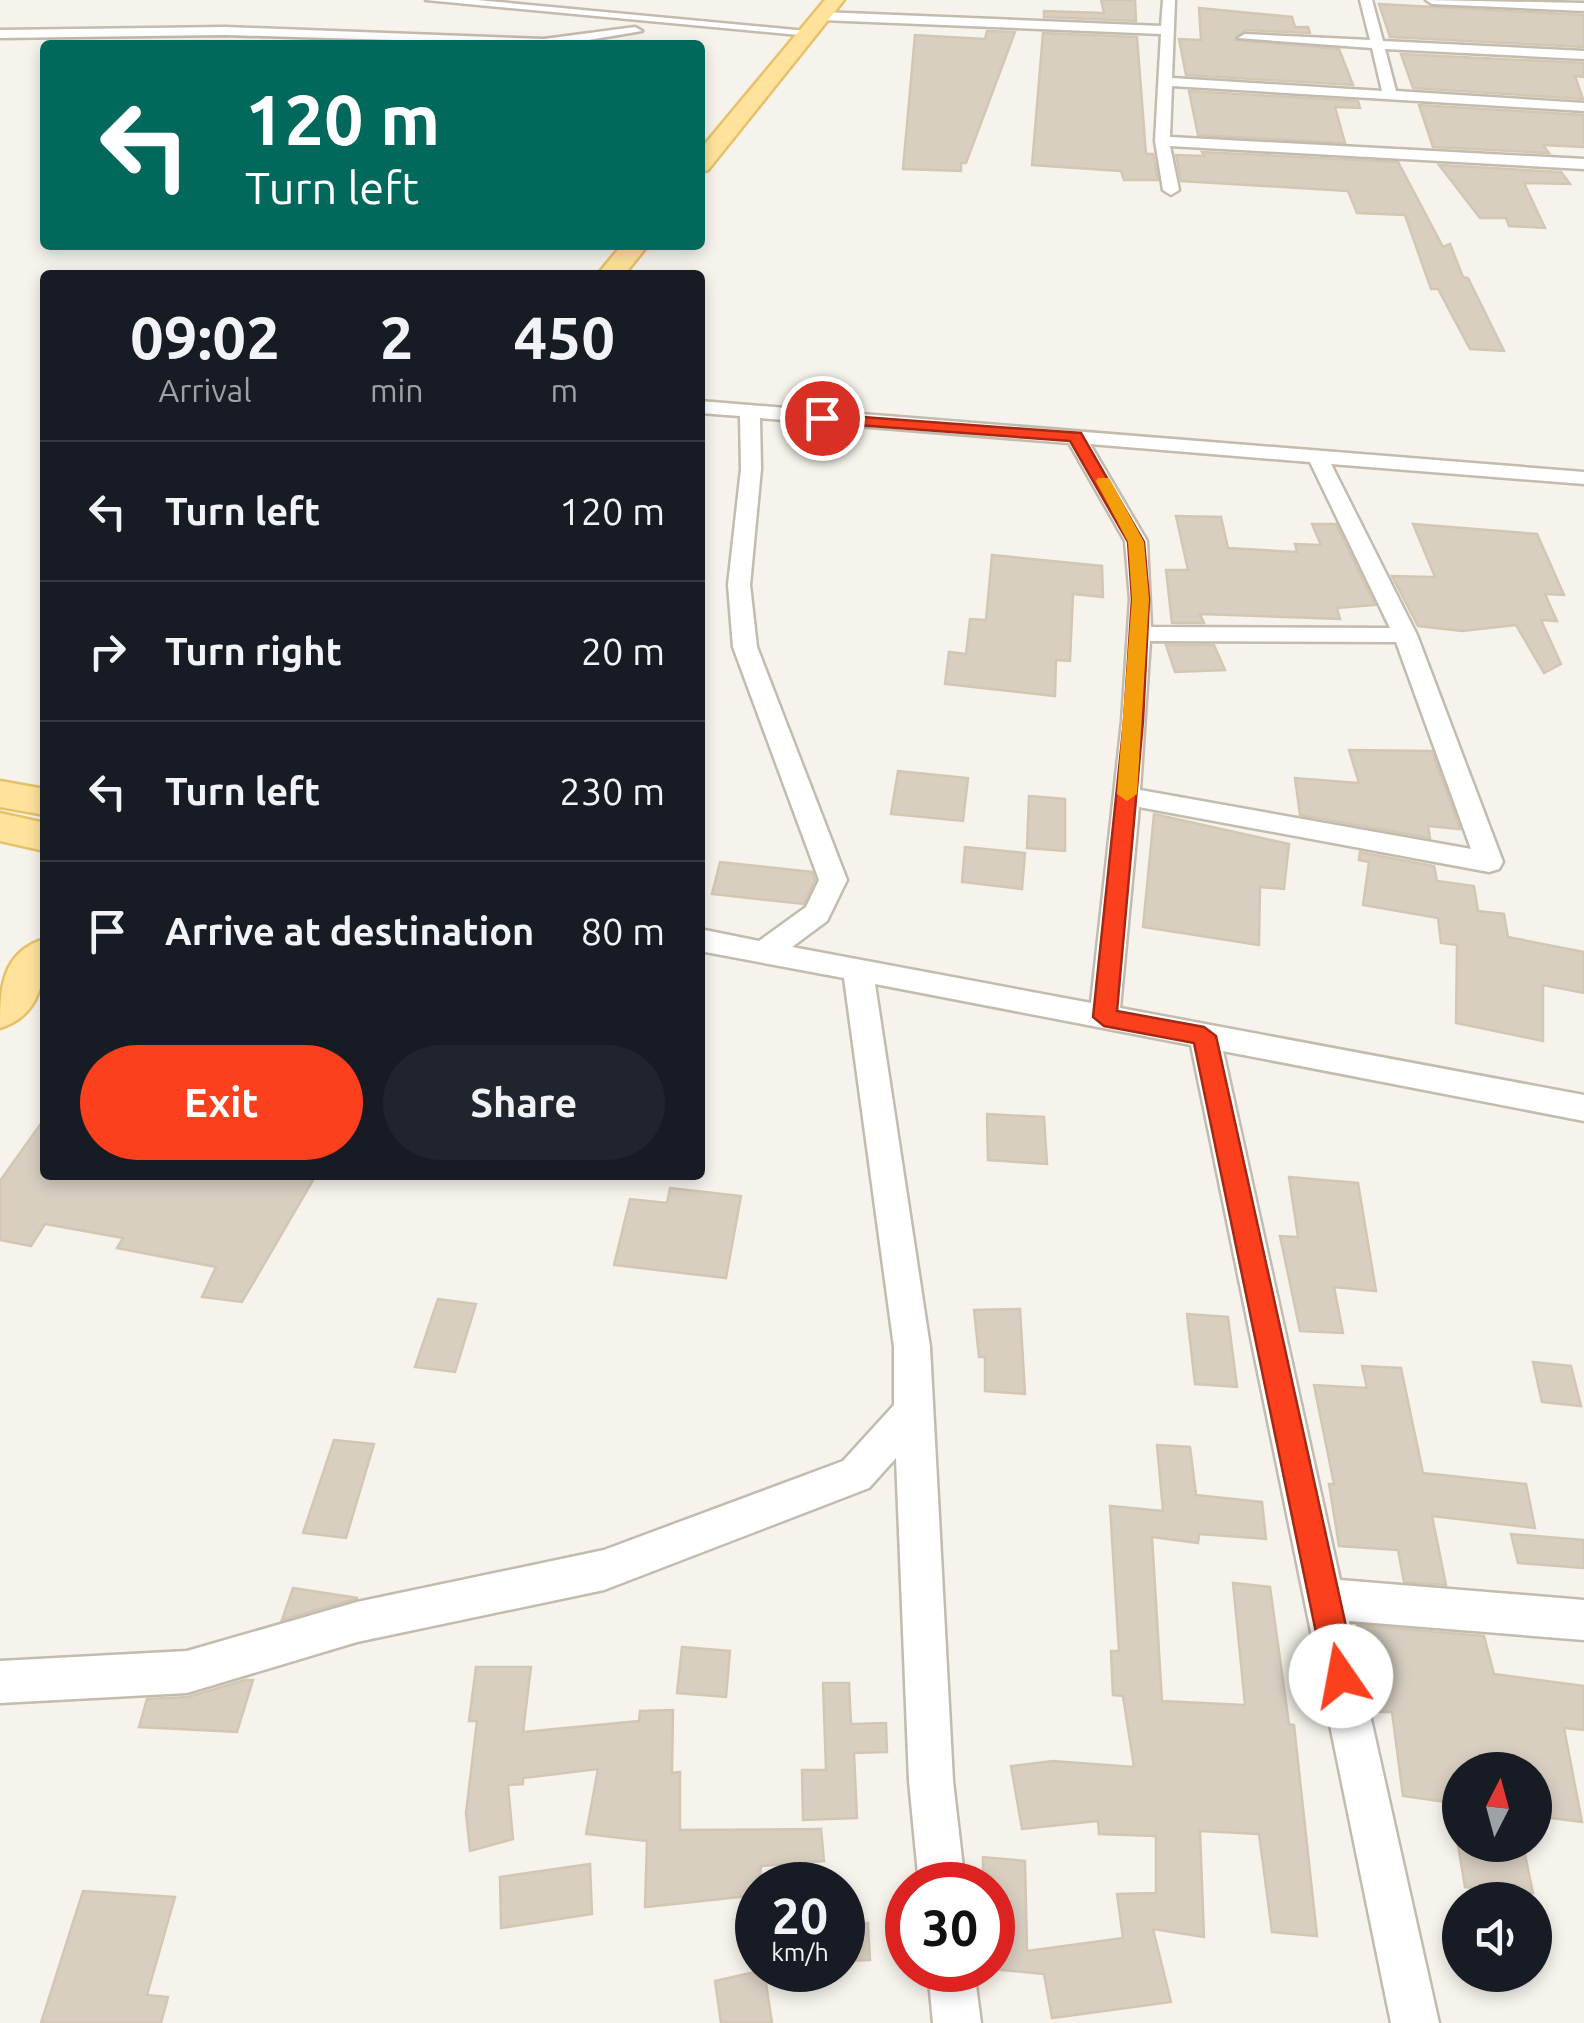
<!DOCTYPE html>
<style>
body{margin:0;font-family:Ubuntu,sans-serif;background:#20242c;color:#f1f3f6;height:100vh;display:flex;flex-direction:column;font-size:38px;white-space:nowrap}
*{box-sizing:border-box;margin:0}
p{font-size:32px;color:#9ea1a6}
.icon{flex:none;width:55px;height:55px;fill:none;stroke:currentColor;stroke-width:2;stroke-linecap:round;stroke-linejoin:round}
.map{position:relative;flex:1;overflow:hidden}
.side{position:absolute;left:40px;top:270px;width:665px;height:910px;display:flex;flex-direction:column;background:#171b24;border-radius:10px;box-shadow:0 5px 15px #0003}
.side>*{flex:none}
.top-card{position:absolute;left:40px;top:40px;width:665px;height:210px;border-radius:10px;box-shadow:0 5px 15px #0003;background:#00695c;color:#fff;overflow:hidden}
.needle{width:65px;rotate:6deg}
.buttons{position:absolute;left:1442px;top:1752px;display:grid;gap:20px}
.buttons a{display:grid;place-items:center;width:110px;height:110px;border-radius:50%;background:#171b24;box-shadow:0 5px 15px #0003;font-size:50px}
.speed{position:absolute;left:735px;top:1862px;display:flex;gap:20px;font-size:50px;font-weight:700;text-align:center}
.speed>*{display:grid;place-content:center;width:130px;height:130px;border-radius:50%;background:#171b24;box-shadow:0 5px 15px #0003;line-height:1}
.speed small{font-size:25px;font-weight:400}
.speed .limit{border:15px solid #d22;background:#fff;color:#111}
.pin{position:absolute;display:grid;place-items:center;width:85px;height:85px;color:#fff;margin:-42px;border:5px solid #fff;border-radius:50%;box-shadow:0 2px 10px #0007}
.me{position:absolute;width:110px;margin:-55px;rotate:348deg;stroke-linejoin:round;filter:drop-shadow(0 0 8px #0008)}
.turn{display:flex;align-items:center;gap:35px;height:210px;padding:0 40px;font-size:45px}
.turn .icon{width:130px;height:130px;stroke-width:2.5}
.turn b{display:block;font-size:70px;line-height:85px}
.eta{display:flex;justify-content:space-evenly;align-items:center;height:170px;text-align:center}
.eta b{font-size:60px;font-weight:700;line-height:70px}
.cta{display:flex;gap:20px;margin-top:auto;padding:20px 40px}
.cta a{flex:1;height:115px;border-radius:60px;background:#fc3f1d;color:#fff;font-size:40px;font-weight:700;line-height:115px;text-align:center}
.cta a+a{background:#20242c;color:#f1f3f6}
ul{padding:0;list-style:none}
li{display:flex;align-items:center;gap:30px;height:140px;padding:0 40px;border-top:2px solid #363941}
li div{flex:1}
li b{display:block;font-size:38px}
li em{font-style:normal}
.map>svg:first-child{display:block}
</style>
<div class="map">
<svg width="1584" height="2023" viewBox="0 0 1584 2023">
<rect width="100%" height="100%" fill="#f6f3ec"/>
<g fill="#d8cfc1" stroke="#d3c7b4" stroke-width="2.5">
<polygon points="1101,0 1135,0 1136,21 1044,17 1044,11 1104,13"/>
<polygon points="1379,4 1584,15 1584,47 1390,37"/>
<polygon points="1199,8 1292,17 1295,27 1308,27 1310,33 1245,30 1235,40 1339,49 1353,85 1186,75 1179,39 1201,40"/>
<polygon points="987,31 1015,32 966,163 961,163 961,171 903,169 915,35 985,39"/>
<polygon points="1043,33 1137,37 1146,154 1153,154 1158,180 1124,180 1121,171 1032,165"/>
<polygon points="1401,54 1584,63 1584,77 1575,76 1583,99 1413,88"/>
<polygon points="1189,91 1358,101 1360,108 1335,107 1345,143 1198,135"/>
<polygon points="1419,105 1584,115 1584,147 1543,145 1549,153 1433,147"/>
<polygon points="1202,152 1398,162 1443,247 1450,244 1463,277 1468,278 1504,351 1470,349 1438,289 1431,289 1405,215 1357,213 1348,191 1181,181 1176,155 1204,156"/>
<polygon points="1439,165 1561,172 1570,184 1524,183 1545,228 1509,226 1506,218 1480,218"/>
<polygon points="1176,516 1221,517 1228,548 1297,552 1295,544 1321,545 1312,524 1336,524 1375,605 1337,608 1340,619 1200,614 1204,623 1172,623 1166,570 1188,570"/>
<polygon points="1413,524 1537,534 1564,595 1545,594 1557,621 1541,620 1561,664 1544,673 1516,625 1462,631 1418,626 1392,576 1435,577"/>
<polygon points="992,555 1102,566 1103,597 1073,594 1070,661 1056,660 1055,696 945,684 949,652 966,654 970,619 986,620"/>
<polygon points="1166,645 1214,645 1225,670 1175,672"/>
<polygon points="1349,750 1432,751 1460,829 1428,826 1430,838 1300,815 1295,778 1359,783"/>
<polygon points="898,771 968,778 963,821 891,814"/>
<polygon points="1029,796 1065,799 1065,851 1027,848"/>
<polygon points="1154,814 1289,844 1284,889 1260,887 1259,945 1143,927"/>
<polygon points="965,847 1025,853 1022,889 962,882"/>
<polygon points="1360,852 1434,866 1437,881 1474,886 1478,911 1504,914 1508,937 1584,952 1584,993 1543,985 1543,1041 1456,1023 1457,945 1441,943 1438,918 1363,905 1369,862 1359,860"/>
<polygon points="720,862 812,872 815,880 804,904 712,894"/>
<polygon points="987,1114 1044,1117 1047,1164 988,1160"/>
<polygon points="45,1118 45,1175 316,1175 242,1302 202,1297 216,1267 117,1248 123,1238 45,1224 31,1246 0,1240 0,1181"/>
<polygon points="1289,1177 1358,1183 1376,1291 1334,1287 1343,1333 1300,1331 1280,1236 1298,1237"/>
<polygon points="670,1188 741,1196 726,1278 614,1265 630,1199 667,1203"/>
<polygon points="438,1299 476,1304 455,1372 415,1367"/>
<polygon points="1020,1309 1025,1394 985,1391 985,1357 979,1357 974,1310"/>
<polygon points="1187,1314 1228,1317 1237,1387 1195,1384"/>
<polygon points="1533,1362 1571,1366 1581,1406 1542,1402"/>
<polygon points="1362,1366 1401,1368 1423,1473 1526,1484 1535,1528 1432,1516 1446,1585 1404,1582 1398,1550 1339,1546 1329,1484 1334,1484 1314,1385 1367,1388"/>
<polygon points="334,1440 374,1444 346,1538 303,1533"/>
<polygon points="1157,1445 1190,1447 1196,1495 1262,1502 1266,1539 1199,1534 1198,1543 1152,1537 1162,1701 1245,1705 1233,1583 1270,1587 1289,1724 1294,1725 1317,1936 1272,1932 1259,1834 1200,1831 1204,1937 1153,1929 1171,2002 1052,2018 1044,1974 992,1969 992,1885 983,1885 983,1857 1025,1861 1027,1951 1123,1938 1117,1894 1156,1893 1156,1836 1099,1834 1098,1821 1022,1829 1011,1766 1053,1761 1134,1767 1123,1696 1113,1695 1111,1651 1119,1651 1110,1506 1163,1511"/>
<polygon points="1511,1534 1584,1540 1584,1568 1518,1563"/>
<polygon points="293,1588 358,1598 282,1620"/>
<polygon points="1357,1625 1484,1636 1494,1674 1584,1686 1584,1730 1564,1728 1582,1822 1535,1816 1535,1770 1460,1770 1460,1804 1403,1796 1392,1712 1379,1712 1366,1644 1359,1643"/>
<polygon points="682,1647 730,1651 726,1697 677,1693"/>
<polygon points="476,1667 531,1667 523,1732 639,1721 640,1711 673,1710 672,1773 680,1772 680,1830 821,1829 824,1861 761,1866 758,1895 645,1907 647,1841 586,1834 598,1769 523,1778 523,1784 508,1785 513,1839 470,1851 466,1813 477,1721 469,1721"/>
<polygon points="245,1680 253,1680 237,1732 139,1727 147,1699 188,1697"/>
<polygon points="823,1683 849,1683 851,1724 886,1723 887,1752 854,1753 857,1818 803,1820 802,1770 826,1770"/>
<polygon points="1458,1845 1523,1845 1533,1893 1465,1887"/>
<polygon points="590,1864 592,1914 501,1928 500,1877"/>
<polygon points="83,1891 175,1897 147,1995 168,1997 161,2023 41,2023"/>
<polygon points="868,1923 870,1960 842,1961 842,1924"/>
<polygon points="764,1970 772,2023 721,2023 715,1981"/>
</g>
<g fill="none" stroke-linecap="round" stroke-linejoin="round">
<defs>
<g id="street">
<polygon points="426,0 477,0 817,32 810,36"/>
<polygon points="1163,0 1175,0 1172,78 1382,91 1372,48 1238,38 1245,34 1370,40 1360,0 1372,0 1383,41 1584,51 1584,59 1385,49 1396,91 1584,103 1584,111 1172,86 1170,137 1584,159 1584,169 1170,146 1179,190 1171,195 1163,190 1155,141 1161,34 822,20 816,16 822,12 1161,26"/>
<polygon points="1426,0 1584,3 1584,11 1432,4"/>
<polygon points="225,27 544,39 635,27 642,31 559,45 225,35 0,38 0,30"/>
<path d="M700,401l884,71v12l-253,-20 86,171 86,227 -4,7 -10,3 -350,-65 -19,201 464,87v26l-361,-70 117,529 244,20v40l-235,-19 90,402h-48l-200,-978 -316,-61 55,363 23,434 12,104h-46l-10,-104 -13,-323 -27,30 -265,102 -247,52 -170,51 -187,10v-42l187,-10 170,-49 247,-52 239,-89 51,-56v-58l-50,-369 -144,-27v-22l59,12 47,-34 13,-27 -86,-233 -5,-62 13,-116 -1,-53 -40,-3zM760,418l309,25 56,98 5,58 -8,122 -31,282 -299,-56 35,-26 20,-41 -90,-233 -7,-62 11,-116zM1090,444l220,18 80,166 -239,-1 -4,-86zM1150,641l246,1 75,207 -331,-59z"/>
<polygon points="928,1970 974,1970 981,2023 933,2023"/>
</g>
<g id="primary">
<polygon points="825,0 844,0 708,170 700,172 700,150"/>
<polygon points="622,245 648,245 624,275 597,275"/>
<polygon points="0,781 45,789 45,815 0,807"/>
<polygon points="0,813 45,823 45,851 0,841"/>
<path d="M45,939c0,38 -3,76 -45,89 0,-39 1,-76 45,-89z"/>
</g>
</defs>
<use href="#street" stroke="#c2bbae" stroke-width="5"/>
<use href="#primary" stroke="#e6c16a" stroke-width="5"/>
<use href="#street" fill="#fff" fill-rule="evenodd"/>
<use href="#primary" fill="#ffe39c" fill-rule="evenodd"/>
</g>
<polygon fill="#fc3f1d" stroke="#a42913" stroke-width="2.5" points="822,414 1081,433 1144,542 1149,599 1143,721 1117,1011 1204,1027 1216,1036 1357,1676 1352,1687 1341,1691 1330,1687 1325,1676 1194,1043 1104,1026 1093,1017 1124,721 1132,599 1128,542 1070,441 817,422 815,418"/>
<polygon fill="#f59e0b" points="1098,478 1109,478 1144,542 1149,599 1137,794 1127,801 1117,794 1132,599 1128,542 1096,481"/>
</svg>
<div class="buttons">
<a><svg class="needle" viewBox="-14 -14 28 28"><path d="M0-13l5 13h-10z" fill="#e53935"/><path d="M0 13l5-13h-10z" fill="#9ea1a6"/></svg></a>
<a><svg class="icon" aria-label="sound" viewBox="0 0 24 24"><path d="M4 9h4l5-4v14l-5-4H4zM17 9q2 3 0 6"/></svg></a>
</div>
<div class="speed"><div>20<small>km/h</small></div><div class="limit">30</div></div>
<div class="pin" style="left:822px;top:418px;background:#d93025"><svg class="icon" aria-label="arrive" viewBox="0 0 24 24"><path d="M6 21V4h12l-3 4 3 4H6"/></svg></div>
<svg class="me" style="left:1341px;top:1676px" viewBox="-20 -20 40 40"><circle r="19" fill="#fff"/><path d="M0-13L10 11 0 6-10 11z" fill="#fc3f1d"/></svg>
<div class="top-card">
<div class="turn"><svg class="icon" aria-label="left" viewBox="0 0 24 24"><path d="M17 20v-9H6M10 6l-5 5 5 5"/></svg><div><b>120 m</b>Turn left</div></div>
</div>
<section class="side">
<div class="eta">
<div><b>09:02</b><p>Arrival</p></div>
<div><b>2</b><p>min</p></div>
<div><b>450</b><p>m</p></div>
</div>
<ul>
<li><svg class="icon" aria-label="left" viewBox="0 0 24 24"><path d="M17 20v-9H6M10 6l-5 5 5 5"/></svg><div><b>Turn left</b></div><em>120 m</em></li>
<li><svg class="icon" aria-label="right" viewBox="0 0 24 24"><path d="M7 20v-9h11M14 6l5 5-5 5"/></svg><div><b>Turn right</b></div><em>20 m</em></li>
<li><svg class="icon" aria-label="left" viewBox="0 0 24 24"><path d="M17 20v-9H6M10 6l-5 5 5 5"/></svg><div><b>Turn left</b></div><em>230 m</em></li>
<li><svg class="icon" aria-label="arrive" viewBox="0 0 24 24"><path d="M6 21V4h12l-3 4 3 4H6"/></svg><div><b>Arrive at destination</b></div><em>80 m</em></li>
</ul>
<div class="cta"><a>Exit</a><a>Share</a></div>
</section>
</div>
